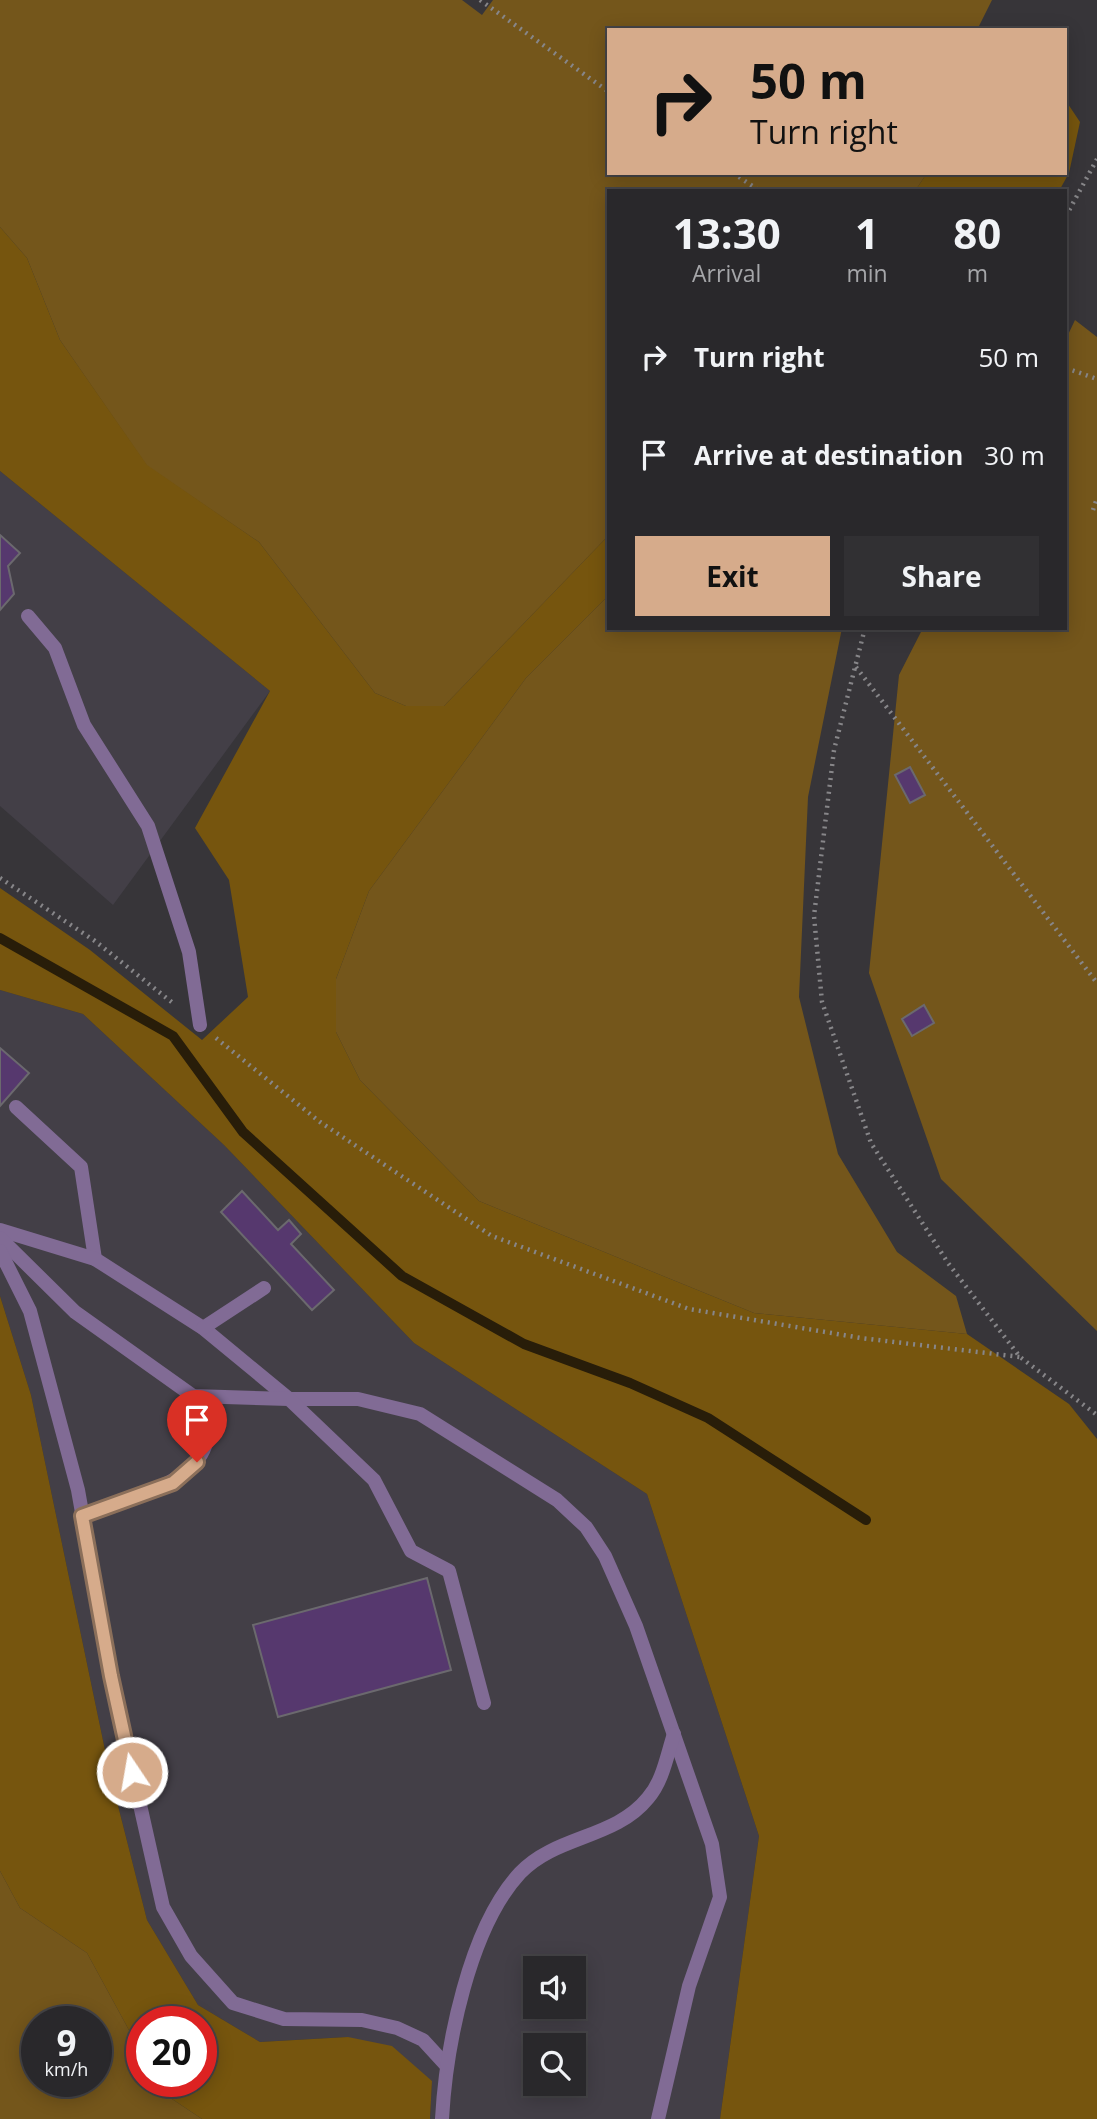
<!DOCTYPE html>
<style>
body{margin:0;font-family:"Open Sans",sans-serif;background:#313033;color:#f1f3f6;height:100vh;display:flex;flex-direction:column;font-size:26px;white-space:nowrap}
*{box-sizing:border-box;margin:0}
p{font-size:23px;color:#a5a6a9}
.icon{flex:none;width:38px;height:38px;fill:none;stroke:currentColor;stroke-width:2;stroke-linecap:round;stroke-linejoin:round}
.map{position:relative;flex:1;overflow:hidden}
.sheet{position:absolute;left:607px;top:189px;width:460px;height:441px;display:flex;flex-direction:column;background:#29282b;border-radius:0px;box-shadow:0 4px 18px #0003,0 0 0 2px #454447}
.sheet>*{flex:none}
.hud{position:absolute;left:607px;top:28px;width:460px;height:147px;border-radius:0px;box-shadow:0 4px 18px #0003,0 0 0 2px #454447;background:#d6ab8b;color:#111;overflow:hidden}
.tools{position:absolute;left:523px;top:1956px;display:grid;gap:14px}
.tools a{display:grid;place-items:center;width:63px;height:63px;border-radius:0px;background:#29282b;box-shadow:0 4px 18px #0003,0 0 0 2px #454447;font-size:35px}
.speed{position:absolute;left:21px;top:2006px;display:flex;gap:14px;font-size:35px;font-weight:700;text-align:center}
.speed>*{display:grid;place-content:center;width:91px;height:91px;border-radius:50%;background:#29282b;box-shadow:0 4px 18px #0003,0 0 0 2px #454447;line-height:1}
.speed small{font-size:18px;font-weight:400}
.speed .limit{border:10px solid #d22;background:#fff;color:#111}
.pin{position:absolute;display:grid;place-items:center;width:60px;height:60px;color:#fff;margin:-72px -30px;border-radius:50% 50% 50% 0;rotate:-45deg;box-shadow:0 0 7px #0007}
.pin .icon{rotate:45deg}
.me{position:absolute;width:77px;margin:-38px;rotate:348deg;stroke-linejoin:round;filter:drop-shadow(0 0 5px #0008)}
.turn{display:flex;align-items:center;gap:24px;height:147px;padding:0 28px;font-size:32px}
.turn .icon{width:91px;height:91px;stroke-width:2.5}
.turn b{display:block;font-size:49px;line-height:60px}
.eta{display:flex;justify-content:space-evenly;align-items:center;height:119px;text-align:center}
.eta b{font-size:42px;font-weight:700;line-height:49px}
.action{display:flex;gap:14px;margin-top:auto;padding:14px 28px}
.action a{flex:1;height:80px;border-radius:0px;background:#d6ab8b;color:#111;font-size:28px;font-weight:700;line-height:80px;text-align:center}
.action a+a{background:#313033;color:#f1f3f6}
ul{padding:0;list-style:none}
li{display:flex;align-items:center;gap:21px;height:98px;padding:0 28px}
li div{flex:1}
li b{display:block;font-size:26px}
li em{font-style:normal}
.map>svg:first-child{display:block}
</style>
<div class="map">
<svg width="1097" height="2119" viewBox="0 0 1097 2119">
<rect width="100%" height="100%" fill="#373539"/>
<g fill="#433f47" fill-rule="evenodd">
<polygon points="0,471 270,691 113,905 0,806"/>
<path d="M0,990l83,24 141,131 190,198 233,151 112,342 -39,283h-290l2,-38 -84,-44 -88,5 -62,-37 -51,-85 -37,-146 -79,-379 -31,-99zM536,1969h38v38h-38zM536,2046h38v38h-38z"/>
</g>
<g fill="#74561b" fill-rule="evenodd">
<polygon points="0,0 462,0 482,15 493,0 992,0 977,30 609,30 609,173 927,173 915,191 609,191 609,535 444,706 406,706 375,693 259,542 147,466 60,340 27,258 0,227"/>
<polygon points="1075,320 1097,337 1097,1331 941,1179 869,973 899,675 923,628 1066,628 1066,339"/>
<polygon points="609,595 609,628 842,628 808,797 799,997 838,1154 897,1252 956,1296 967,1334 754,1313 479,1201 360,1080 336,1032 336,979 369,891 526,678"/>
<path d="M0,1871l20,37 67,45 55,101v27h14l7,12 39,26h-202zM37,2021h59v60h-59z"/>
</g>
<g fill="#76550e">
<polygon points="1066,101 1080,122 1069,173 1059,191 915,191 927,173 1066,173"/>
<polygon points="0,227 27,258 60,340 147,465 259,542 375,693 406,706 444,706 609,535 609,595 526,678 369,891 336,979 336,1032 360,1080 479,1201 754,1313 967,1334 1069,1404 1097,1439 1097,2119 720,2119 759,1836 647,1494 414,1343 224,1145 83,1014 0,990 0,888 90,950 202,1040 248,997 229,880 195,828 270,691 0,471"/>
<polygon points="0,1296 31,1395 110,1774 147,1920 198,2005 260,2042 348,2037 392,2046 432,2081 430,2119 202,2119 163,2093 156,2081 201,2081 201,2021 142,2021 142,2054 87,1953 20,1908 0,1871"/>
</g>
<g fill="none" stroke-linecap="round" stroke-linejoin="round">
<polyline stroke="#281d09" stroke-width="10" points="0,938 173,1036 243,1132 402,1276 524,1344 630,1383 708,1418 866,1520"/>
</g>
<g fill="#56386e" stroke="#6b696e" stroke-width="2">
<polygon points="0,535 20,553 8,566 14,594 0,610"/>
<polygon points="910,767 925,795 910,803 895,775"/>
<polygon points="924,1005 934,1023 912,1036 902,1019"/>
<polygon points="0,1048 29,1073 0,1106"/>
<polygon points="242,1191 278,1230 289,1220 301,1234 291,1244 334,1290 312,1310 221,1212"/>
<polygon points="427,1578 451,1670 278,1717 253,1625"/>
</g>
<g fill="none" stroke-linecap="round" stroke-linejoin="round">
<g stroke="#878689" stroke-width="4.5" stroke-dasharray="2 5" stroke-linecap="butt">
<polyline points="480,0 609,92"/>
<polyline points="733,173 760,191"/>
<polyline points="1066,216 1097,159"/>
<polyline points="1066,368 1097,379"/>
<polyline points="1093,510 1097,498"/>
<polyline points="865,628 834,750 814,916 822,1002 871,1143 948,1263 1020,1357 1097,1415"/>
<polyline points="856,667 1097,983"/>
<polyline points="0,878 95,941 174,1004"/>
<polyline points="216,1038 320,1122 492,1236 689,1309 861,1338 1020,1357"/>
</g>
<g stroke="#816b95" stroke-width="14">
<polyline points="28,616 55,648 84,725 148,826 189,952 200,1025"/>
<polyline points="16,1107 81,1167 95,1259"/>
<polyline points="0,1230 95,1259 203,1328 289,1399 358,1399 420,1414 557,1500 586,1527 605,1556 636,1626 712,1844 720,1897 689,1986 658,2119"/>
<polyline points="0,1238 75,1312 193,1396 289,1399 374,1480 411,1551 449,1571 484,1703"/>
<polyline points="0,1251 30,1311 78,1490 111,1676 163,1907 191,1956 233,2003 284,2019 362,2020 397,2028 423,2040 445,2064"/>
<polyline points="203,1328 264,1288"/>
<path d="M82,1516c52,-19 164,-43 111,-120"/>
<path d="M442,2119c4,-73 27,-191 78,-246 36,-38 95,-34 128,-75 15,-17 19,-43 26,-64"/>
</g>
</g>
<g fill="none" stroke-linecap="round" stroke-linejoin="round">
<defs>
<polyline id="route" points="132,1772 111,1676 82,1516 173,1483 197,1462"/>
</defs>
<use href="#route" stroke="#8b6f5a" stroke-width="18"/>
<use href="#route" stroke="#d6ab8b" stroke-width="12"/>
</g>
</svg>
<div class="tools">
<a><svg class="icon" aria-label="sound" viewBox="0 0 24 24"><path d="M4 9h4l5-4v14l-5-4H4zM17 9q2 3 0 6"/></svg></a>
<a><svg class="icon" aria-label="search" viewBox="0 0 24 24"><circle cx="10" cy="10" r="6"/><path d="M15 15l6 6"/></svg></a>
</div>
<div class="speed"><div>9<small>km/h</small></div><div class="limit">20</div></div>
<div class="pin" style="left:197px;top:1462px;background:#d93025"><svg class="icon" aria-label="arrive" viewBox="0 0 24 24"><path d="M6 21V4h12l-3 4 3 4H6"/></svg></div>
<svg class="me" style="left:132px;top:1772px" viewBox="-20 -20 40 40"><circle r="17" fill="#d6ab8b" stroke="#fff" stroke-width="3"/><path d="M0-11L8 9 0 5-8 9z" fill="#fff"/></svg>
<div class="hud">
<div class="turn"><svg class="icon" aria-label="right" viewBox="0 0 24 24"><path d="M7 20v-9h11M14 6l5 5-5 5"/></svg><div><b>50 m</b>Turn right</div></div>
</div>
<section class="sheet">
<div class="eta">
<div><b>13:30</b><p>Arrival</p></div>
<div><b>1</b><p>min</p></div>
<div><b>80</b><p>m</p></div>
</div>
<ul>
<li><svg class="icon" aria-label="right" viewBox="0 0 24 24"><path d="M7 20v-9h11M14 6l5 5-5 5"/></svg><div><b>Turn right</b></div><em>50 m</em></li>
<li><svg class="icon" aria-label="arrive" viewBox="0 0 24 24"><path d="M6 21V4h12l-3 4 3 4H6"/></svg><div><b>Arrive at destination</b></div><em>30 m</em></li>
</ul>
<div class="action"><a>Exit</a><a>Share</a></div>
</section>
</div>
